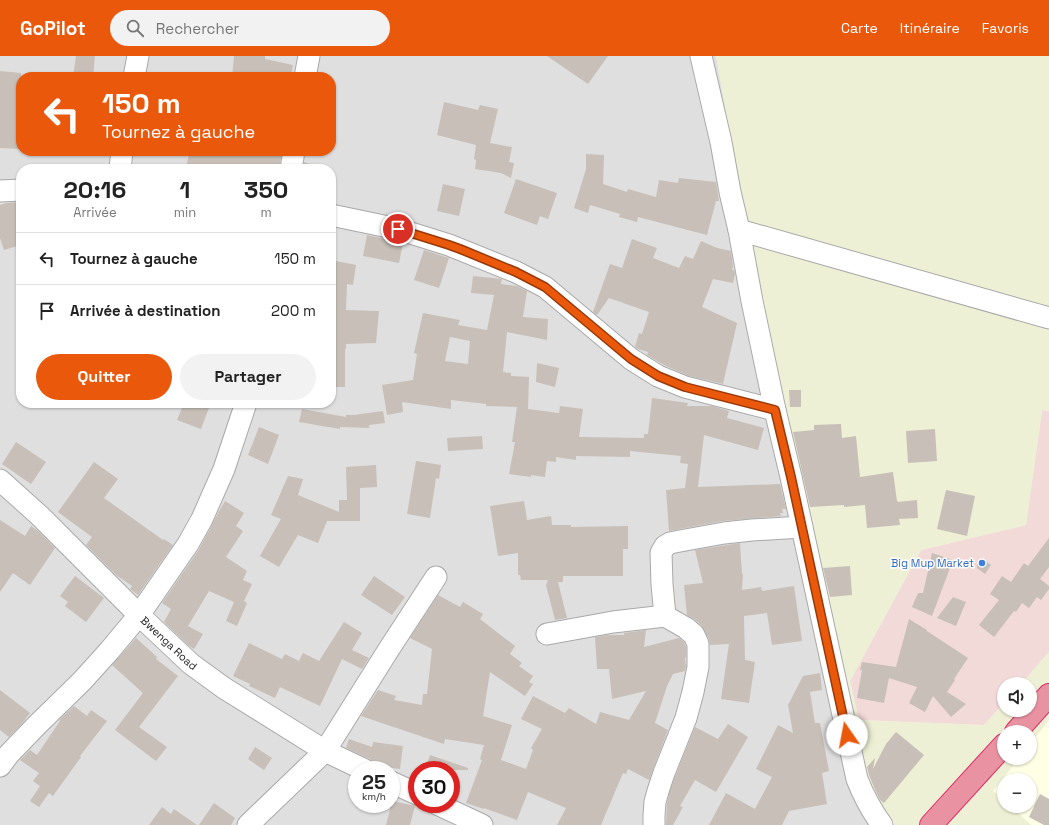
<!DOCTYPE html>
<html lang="fr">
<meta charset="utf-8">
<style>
body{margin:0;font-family:"Space Grotesk",sans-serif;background:#f2f2f2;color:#222;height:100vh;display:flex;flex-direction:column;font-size:15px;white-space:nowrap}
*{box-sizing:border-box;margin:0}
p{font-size:13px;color:#767676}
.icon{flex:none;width:22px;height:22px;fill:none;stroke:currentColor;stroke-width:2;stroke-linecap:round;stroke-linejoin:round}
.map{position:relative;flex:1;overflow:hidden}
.drawer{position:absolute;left:16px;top:108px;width:320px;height:244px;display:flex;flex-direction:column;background:#fff;border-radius:16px;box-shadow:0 1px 3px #0004}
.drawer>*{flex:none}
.top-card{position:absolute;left:16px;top:16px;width:320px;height:84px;border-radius:16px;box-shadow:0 1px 3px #0004;background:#ea580c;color:#fff;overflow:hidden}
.buttons{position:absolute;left:997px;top:621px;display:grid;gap:8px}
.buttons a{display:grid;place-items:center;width:40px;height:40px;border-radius:50%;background:#fff;box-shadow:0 1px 3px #0004;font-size:20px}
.speed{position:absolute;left:348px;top:705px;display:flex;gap:8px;font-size:20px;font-weight:700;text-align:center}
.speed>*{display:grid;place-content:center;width:52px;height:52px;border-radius:50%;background:#fff;box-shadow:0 1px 3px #0004;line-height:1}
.speed small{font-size:10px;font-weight:400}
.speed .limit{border:6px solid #d22;background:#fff;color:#111}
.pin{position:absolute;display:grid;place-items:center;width:34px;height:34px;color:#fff;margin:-17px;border:2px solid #fff;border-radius:50%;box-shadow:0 1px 4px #0007}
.me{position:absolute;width:44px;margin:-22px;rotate:348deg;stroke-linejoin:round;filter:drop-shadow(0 0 3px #0008)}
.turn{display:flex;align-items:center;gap:14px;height:84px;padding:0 20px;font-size:18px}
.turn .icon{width:52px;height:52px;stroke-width:2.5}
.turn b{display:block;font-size:28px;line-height:34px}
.eta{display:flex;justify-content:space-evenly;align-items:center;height:68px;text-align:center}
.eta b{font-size:24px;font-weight:800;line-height:28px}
.action{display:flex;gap:8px;margin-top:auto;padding:8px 20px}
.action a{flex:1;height:46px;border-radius:24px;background:#ea580c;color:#fff;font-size:16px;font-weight:800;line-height:46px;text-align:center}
.action a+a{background:#f2f2f2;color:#222}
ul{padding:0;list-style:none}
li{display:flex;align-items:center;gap:12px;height:52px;padding:0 20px;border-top:1px solid #e0e0e0}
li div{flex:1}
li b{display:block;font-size:15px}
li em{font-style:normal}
header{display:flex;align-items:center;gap:24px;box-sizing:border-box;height:56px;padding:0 20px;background:#ea580c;color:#fff}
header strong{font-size:19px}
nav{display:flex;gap:22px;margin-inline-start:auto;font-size:14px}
.search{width:280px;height:36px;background:#f2f2f2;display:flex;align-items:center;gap:10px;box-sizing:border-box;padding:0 14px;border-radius:22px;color:#767676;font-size:15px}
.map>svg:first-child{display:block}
</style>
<header>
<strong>GoPilot</strong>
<div class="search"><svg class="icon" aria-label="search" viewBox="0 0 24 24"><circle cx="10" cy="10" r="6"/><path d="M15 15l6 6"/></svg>Rechercher</div>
<nav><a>Carte</a><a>Itinéraire</a><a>Favoris</a></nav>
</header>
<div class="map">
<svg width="1049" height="769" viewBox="0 0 1049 769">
<rect width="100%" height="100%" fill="#f2efe9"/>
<path fill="#e0dfdf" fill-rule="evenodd" d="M0,0h716l92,516 78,253h-886zM21,21h310v74h-310zM21,113h310v234h-310zM357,714h34v34h-34zM417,714h34v34h-34z"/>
<polygon fill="#f2dad9" points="1042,354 1049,355 1049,596 1021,628 1004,628 1004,647 984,669 859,664 850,625 921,494 1026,469"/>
<polygon fill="#ffffe5" points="1049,664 1049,769 1031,769 1010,750 1030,750 1030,724 1004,724 1004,745 993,735 1019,702 1030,702 1030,688"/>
<polygon fill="#eef0d5" points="716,0 1049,0 1049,355 1042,354 1026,469 921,494 850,625 859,664 984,669 1004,647 1004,654 1030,654 1030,628 1021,628 1049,596 1049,664 1030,688 1030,676 1004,676 1004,702 1019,702 993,735 1004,745 1004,750 1010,750 1031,769 886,769 847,723 808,516"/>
<g fill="#c7bfb8" fill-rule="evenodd">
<polygon points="76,0 95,0 93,21 73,21"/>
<polygon points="234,0 265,0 265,3 293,9 291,21 232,21"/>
<polygon points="547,0 608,0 588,28"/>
<polygon points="0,15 21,17 21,93 0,92"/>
<polygon points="444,46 478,54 480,49 498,53 490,87 512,91 509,106 514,107 511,122 501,117 475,113 476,104 474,103 476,89 437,79"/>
<polygon points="190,95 208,95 228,100 230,95 282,95 279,113 194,113 186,111"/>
<polygon points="586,98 604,99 603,128 627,136 628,133 656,141 659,124 678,127 679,122 716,126 719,145 716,145 707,179 638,161 637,166 619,161 620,158 590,149 588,157 574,152 586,113"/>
<polygon points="304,106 319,111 319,113 303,113"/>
<polygon points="516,123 557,137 548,163 540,160 537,169 504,157"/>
<polygon points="443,128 465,133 459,160 437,155"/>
<polygon points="21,146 21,189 4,194 0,182 0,149 6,147"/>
<polygon points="367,179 403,187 399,207 363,200"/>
<polygon points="632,183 657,192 653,202 679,212 685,200 693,203 701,185 717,192 731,195 733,210 732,214 734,214 735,218 733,227 713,223 702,251 737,267 723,328 689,320 664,309 647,299 648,296 638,293 635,291 639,277 642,278 649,256 609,242 597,259 593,256 610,208 622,212"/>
<polygon points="424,194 449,202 439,232 414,224"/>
<polygon points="331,204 356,209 353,229 347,228 346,254 379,255 376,287 346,288 346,293 345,293 345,331 331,331"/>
<path d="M473,220l29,3 -1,5 16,2 10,5 -4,26 25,2 -1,21 -40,-8 -4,40 8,1v3l18,1 -1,32 31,4 1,-7 23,3 -4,28 65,1v-4h4l4,-36 36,5 -1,3h25l17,5 -2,7 37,10 -6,22 -54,-15 -6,52 82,-3 6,25h-4l1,4h-3l1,3 -58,5 -54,10 -3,-41 19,-2 3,-24 -8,-1 1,-7 -51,-5v6l-54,-1v4l-20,-3v5l-9,-1 -2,16 -14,-2v2l-22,-3 6,-32h-3l5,-35 -31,-1v-2l-35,-4v9l-49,-7 1,10 -16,3 -5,-30 31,-5 4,-26 -3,-1 9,-40 37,7 -2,5 29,5 7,-35 -23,-2zM450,281l20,4 -2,23 -23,-3z"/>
<polygon points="537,307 559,312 555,331 536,326"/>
<polygon points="789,334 801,334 801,351 790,351"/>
<polygon points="184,347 194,347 209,352 201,373 177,364"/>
<polygon points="302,353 346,361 346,359 354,359 383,355 385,367 369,369 369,372 340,371 340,373 299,366"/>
<polygon points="841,368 842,382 856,380 860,421 893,416 897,445 898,445 898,446 917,444 918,462 899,463 900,469 867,472 865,449 844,451 844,449 810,451 793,376 814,374 814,369"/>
<polygon points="259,371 279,379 268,408 248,399"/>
<polygon points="935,373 937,405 908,407 906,375"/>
<polygon points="482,380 483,393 448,395 447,382"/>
<polygon points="16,386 46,406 31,428 2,408"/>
<polygon points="416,405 441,409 439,423 436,422 430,462 407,458"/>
<polygon points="94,406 118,423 104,442 163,484 164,483 173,489 138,539 130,533 132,530 116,519 86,489 92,481 58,456"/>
<polygon points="376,409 377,431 360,432 360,465 327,465 318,487 298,479 279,511 260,500 281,463 271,459 288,420 303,423 298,439 339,456 339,444 347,444 346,411"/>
<polygon points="946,434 975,440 967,480 937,473"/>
<polygon points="225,445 244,457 236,470 243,475 226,501 247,515 243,524 252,528 244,545 247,547 237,570 226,565 234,546 209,535 188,570 203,578 194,593 189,590 164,566 171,553 162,547 198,495 212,469 218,457"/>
<polygon points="524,445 527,464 551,460 552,469 571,469 571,471 628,470 628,493 623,493 623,520 563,520 563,526 558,526 567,562 555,564 546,529 548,524 521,524 520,519 518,519 518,497 498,500 490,450"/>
<polygon points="0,464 25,480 31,470 38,475 55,492 30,529 13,517 0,536"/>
<polygon points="1049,482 1049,511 1040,523 1049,530 1049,533 1041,544 1037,541 1029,552 1022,547 1016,556 1014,555 994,581 979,569 999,544 990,538 1002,520 1011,526 1024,507 1028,510"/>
<polygon points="740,487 742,518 743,518 742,534 761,531 762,535 794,530 802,585 772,589 767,557 744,560 745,604 755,606 749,647 721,643 729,588 710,589 709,583 702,570 694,563 687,559 684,529 703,527 695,494"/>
<polygon points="932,497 953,504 932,560 912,551 918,537 923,537"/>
<polygon points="982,502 991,509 985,518 977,512 977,508"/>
<polygon points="850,510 852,539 830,541 823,512"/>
<polygon points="75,520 104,542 86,566 65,550 68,546 60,540"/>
<polygon points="374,520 405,541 392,559 361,539"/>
<polygon points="438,539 460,551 463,546 483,558 480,563 515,590 510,598 522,607 519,610 533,620 529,626 533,628 525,640 490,616 483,660 512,669 501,704 526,713 533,694 531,692 542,673 521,663 533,640 565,657 569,652 596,668 600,656 629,664 646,635 612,643 609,613 597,613 595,581 607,579 624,579 624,577 646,574 644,591 679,582 684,586 686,591 686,602 685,602 686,610 685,615 673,618 667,630 655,667 668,674 649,724 628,713 626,718 623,717 601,769 557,769 566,752 528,736 517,764 484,752 484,753 466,747 482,704 480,703 484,689 445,683 444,688 361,660 378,634 396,640 394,644 422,649 423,638 427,638 432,593 410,582"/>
<polygon points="953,541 966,546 956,570 937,562"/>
<polygon points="909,563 927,574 926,576 927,575 968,602 954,623 955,624 947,636 966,648 951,661 933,640 925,656 909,647 917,631 889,622 884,647 857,642 862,614 860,614 862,606 896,611"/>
<polygon points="344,566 362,577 352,594 369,602 362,613 342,603 320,650 280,631 275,642 249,630 250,628 233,620 249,587 282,603 285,598 299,605 303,597 319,605"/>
<polygon points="136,582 157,601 156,603 178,620 139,671 167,691 156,705 115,674 143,637 112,609"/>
<polygon points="820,617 822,634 810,636 815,667 820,667 829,715 822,717 827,748 789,755 782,769 709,769 726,737 755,753 772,721 756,713 778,669 793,677 788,649 803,620"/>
<polygon points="0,634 30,657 21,669 9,681 0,674"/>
<polygon points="74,650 87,660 91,654 107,665 80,700 81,701 53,740 49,737 39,751 30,745 40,730 33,725 39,717 20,704 30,694 37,699 60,665 59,664"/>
<polygon points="728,668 748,681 716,736 695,724 680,750 683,751 673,769 666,769 667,748 669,738 675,721 695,671 718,683"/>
<polygon points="896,676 924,699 884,747 880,744 876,736 869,719 867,711 875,702 873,713 886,688"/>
<polygon points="349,683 372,691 373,686 403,690 400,713 376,710 375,707 370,703 346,692"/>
<polygon points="255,691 272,702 264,714 248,703"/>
<polygon points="430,699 468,712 468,714 425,714"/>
<polygon points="1040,738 1049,743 1049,769 1044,769 1029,761"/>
<polygon points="392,745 415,750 410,769 386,769"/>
<polygon points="214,747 235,762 231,769 199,769"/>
<polygon points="162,751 171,758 174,753 197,769 149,769"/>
</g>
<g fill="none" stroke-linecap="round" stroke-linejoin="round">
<defs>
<g id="minor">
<path d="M701,0l20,86 9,50 9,38 13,71 23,109 16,67 66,302c7,18 14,31 25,46"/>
<polyline points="134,21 138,0"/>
<polyline points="305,21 309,0"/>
<polyline points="120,113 122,95"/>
<polyline points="291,113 294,95"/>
<polyline points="0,135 21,134"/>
<polyline points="331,159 398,173 449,189 516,216 545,231 631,303 658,320 685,331 775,354"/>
<polyline points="739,174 1049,262"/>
<path id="s1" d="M0,424l40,36 99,99 52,49 33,24 101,63 40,19"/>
<polyline points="665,560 662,528 661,497 665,490 670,487 680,485 724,477 752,474 802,471"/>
<polyline points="547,578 613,566 665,560 686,572 694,579 698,588 698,611 693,636 686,662 664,717 658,735 655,746 654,760 654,769"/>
<polyline points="0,710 9,698 38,668 82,625 110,594 139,559 188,488 202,463 224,413 246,347"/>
<polyline points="391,726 417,738"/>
<polyline points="437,748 482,769"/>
<polyline points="248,769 325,695 389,593 436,521"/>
</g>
<g id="highway">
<polyline points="1016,676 1049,639"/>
<polyline points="931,769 1004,689"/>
</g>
</defs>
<use href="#minor" stroke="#a9a9a9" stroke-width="23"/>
<use href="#highway" stroke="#dc2a67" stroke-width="24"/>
<use href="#minor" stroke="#fff" stroke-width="21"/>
<use href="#highway" stroke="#e892a2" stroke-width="22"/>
</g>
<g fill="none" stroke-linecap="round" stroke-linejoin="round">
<defs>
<polyline id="route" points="398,173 449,189 460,193 516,216 545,231 631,303 658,320 685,331 775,354 791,421 847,679"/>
</defs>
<use href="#route" stroke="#983908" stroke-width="10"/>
<use href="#route" stroke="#ea580c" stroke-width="7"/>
</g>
<circle fill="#3f7fe0" stroke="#fff" stroke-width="1.5" cx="982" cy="507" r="4"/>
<g text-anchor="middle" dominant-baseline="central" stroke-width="3" stroke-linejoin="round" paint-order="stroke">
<g font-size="11" fill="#366cbe" stroke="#fff" text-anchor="end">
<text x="974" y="507">Big Mup Market</text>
</g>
<g font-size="11" fill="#222" stroke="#fff">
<text stroke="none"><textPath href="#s1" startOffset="235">Bwenga Road</textPath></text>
</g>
</g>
</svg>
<div class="buttons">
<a><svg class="icon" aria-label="sound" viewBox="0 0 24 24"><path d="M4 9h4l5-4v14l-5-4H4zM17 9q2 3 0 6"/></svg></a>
<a>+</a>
<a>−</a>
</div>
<div class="speed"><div>25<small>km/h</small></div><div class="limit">30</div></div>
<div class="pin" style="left:398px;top:173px;background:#d93025"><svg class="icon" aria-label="arrive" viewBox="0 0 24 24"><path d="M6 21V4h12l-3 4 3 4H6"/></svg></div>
<svg class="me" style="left:847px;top:679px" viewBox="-20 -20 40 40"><circle r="19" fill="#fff"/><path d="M0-13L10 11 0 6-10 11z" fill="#ea580c"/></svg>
<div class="top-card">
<div class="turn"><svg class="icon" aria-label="left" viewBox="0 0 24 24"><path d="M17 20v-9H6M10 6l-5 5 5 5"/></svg><div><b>150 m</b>Tournez à gauche</div></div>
</div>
<section class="drawer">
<div class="eta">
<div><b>20:16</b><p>Arrivée</p></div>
<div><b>1</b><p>min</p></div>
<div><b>350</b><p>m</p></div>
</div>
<ul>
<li><svg class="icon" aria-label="left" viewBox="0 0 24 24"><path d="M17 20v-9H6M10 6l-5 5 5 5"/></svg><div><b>Tournez à gauche</b></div><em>150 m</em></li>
<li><svg class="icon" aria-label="arrive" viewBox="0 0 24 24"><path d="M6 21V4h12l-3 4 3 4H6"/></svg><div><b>Arrivée à destination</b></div><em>200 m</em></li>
</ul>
<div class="action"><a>Quitter</a><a>Partager</a></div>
</section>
</div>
